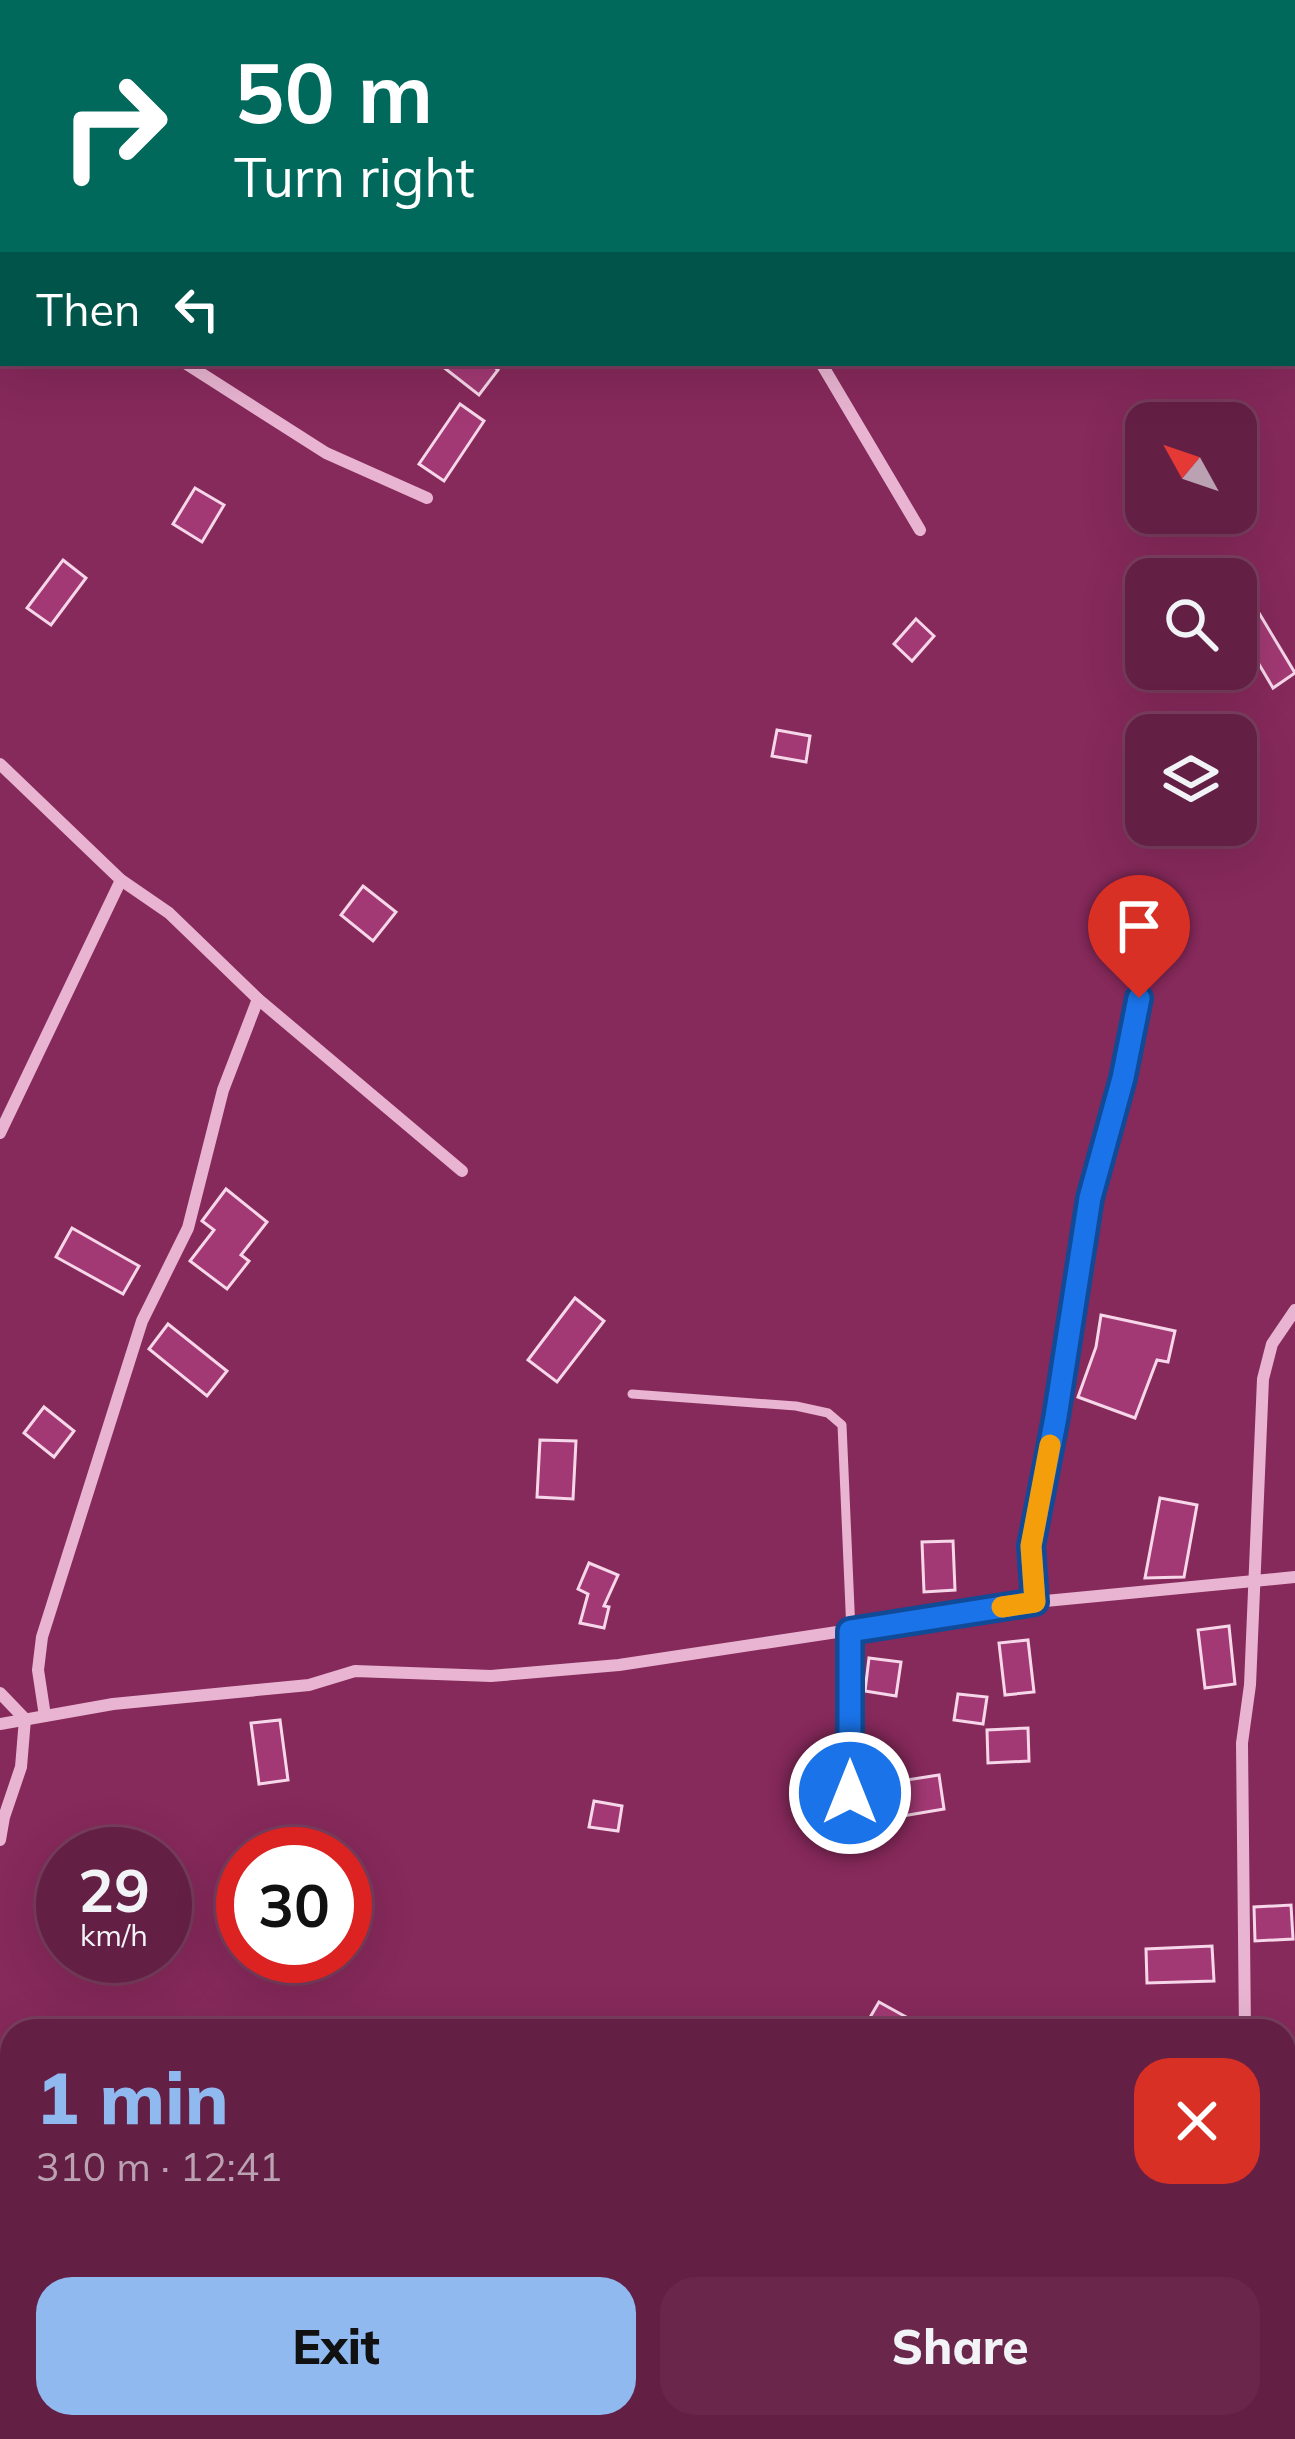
<!DOCTYPE html>
<meta charset="utf-8">
<style>
body{margin:0;font-family:Mulish,sans-serif;background:#6a274b;color:#f1f3f6;height:100vh;display:flex;flex-direction:column;font-size:45px;white-space:nowrap}
*{box-sizing:border-box;margin:0}
p{font-size:39px;color:#bba2b2}
.icon{flex:none;width:66px;height:66px;fill:none;stroke:currentColor;stroke-width:2;stroke-linecap:round;stroke-linejoin:round}
.map{position:relative;flex:1;overflow:hidden}
.panel{position:absolute;left:0px;top:2019px;width:1296px;height:420px;display:flex;flex-direction:column;background:#641f44;border-radius:36px 36px 0 0;box-shadow:0 12px 48px #0002,0 0 0 3px #783d5d}
.panel>*{flex:none}
.guide{position:absolute;left:0px;top:0px;width:1296px;height:366px;box-shadow:0 12px 48px #0002,0 0 0 3px #783d5d;background:#00695c;color:#fff;overflow:hidden}
.needle{width:78px;rotate:310deg}
.fabs{position:absolute;left:1125px;top:402px;display:grid;gap:24px}
.fabs a{display:grid;place-items:center;width:132px;height:132px;border-radius:24px;background:#641f44;box-shadow:0 12px 48px #0002,0 0 0 3px #783d5d;font-size:60px}
.speed{position:absolute;left:36px;top:1827px;display:flex;gap:24px;font-size:60px;font-weight:700;text-align:center}
.speed>*{display:grid;place-content:center;width:156px;height:156px;border-radius:50%;background:#641f44;box-shadow:0 12px 48px #0002,0 0 0 3px #783d5d;line-height:1}
.speed small{font-size:30px;font-weight:400}
.speed .limit{border:18px solid #d22;background:#fff;color:#111}
.pin{position:absolute;display:grid;place-items:center;width:102px;height:102px;color:#fff;margin:-123px -51px;border-radius:50% 50% 50% 0;rotate:-45deg;box-shadow:0 0 12px #0007}
.pin .icon{rotate:45deg}
.me{position:absolute;width:132px;margin:-66px;rotate:0deg;stroke-linejoin:round;filter:drop-shadow(0 0 9px #0008)}
.turn{display:flex;align-items:center;gap:42px;height:252px;padding:0 36px;font-size:54px}
.turn .icon{width:156px;height:156px;stroke-width:2.5}
.turn b{display:block;font-size:84px;line-height:102px}
.then{display:flex;align-items:center;height:114px;padding:0 36px;background:#0003;gap:24px;font-size:45px}
.round{display:grid;place-items:center;flex:none;width:126px;height:126px;border-radius:36px;background:#6a274b}
.headline{display:flex;align-items:center;justify-content:space-between;height:204px;padding:0 36px}
h1{font-size:72px;font-weight:800;line-height:90px;color:#90b9f0}
.button{display:flex;gap:24px;margin-top:auto;padding:24px 36px}
.button a{flex:1;height:138px;border-radius:36px;background:#90b9f0;color:#111;font-size:48px;font-weight:800;line-height:138px;text-align:center}
.button a+a{background:#6a274b;color:#f1f3f6}
.map>svg:first-child{display:block}
</style>
<div class="map">
<svg width="1295" height="2439" viewBox="0 0 1295 2439">
<rect width="100%" height="100%" fill="#86295b"/>
<g fill="#a23974" stroke="#f6d7e9" stroke-width="3">
<polygon points="438,363 490,363 498,370 479,395"/>
<polygon points="460,404 484,421 444,481 419,464"/>
<polygon points="195,488 224,505 202,542 173,524"/>
<polygon points="63,560 86,578 51,625 27,608"/>
<polygon points="1259,613 1295,673 1273,688 1237,627"/>
<polygon points="916,619 934,636 912,661 894,644"/>
<polygon points="777,730 810,736 806,762 772,756"/>
<polygon points="363,886 396,912 373,941 341,915"/>
<polygon points="226,1189 267,1222 241,1255 249,1261 227,1289 190,1261 214,1230 202,1221"/>
<polygon points="72,1228 139,1266 123,1294 56,1257"/>
<polygon points="575,1298 604,1321 557,1382 528,1360"/>
<polygon points="1101,1315 1175,1331 1168,1362 1157,1360 1135,1418 1078,1397 1096,1347"/>
<polygon points="168,1324 227,1371 207,1396 149,1349"/>
<polygon points="44,1407 74,1431 54,1457 24,1433"/>
<polygon points="540,1440 576,1441 573,1499 537,1497"/>
<polygon points="1160,1498 1197,1505 1184,1577 1145,1578"/>
<polygon points="953,1541 955,1590 924,1592 922,1542"/>
<polygon points="589,1563 618,1575 604,1606 609,1607 604,1628 580,1623 588,1594 578,1589"/>
<polygon points="1229,1626 1235,1684 1205,1688 1198,1630"/>
<polygon points="1028,1640 1034,1692 1005,1695 999,1643"/>
<polygon points="869,1658 901,1662 896,1696 865,1691"/>
<polygon points="958,1694 987,1697 983,1724 954,1720"/>
<polygon points="280,1720 288,1780 259,1784 251,1723"/>
<polygon points="1028,1728 1029,1761 988,1763 987,1730"/>
<polygon points="939,1775 944,1809 873,1821 868,1786"/>
<polygon points="594,1801 622,1806 618,1831 589,1827"/>
<polygon points="1291,1905 1293,1939 1255,1941 1254,1907"/>
<polygon points="1212,1946 1214,1981 1147,1983 1146,1949"/>
<polygon points="879,2002 908,2018 900,2031 862,2031"/>
</g>
<g fill="none" stroke-linecap="round" stroke-linejoin="round">
<g stroke="#e8b4d1" stroke-width="9">
<polyline points="632,1394 796,1406 828,1413 842,1425 851,1632"/>
<polyline points="1035,1602 1031,1546 1056,1417 1090,1198 1123,1078 1147,959"/>
</g>
<g stroke="#e8b4d1" stroke-width="12">
<polyline points="583,0 585,3"/>
<polyline points="0,245 3,246"/>
<polyline points="185,363 326,453 427,498"/>
<polyline points="821,363 920,530"/>
<polyline points="0,764 121,880 169,913 258,999 462,1171"/>
<polyline points="0,1133 121,880"/>
<polyline points="0,1693 25,1719 21,1767 4,1817 0,1840"/>
<polyline points="45,1716 38,1670 42,1637 142,1321 188,1228 223,1090 258,999"/>
<polyline points="0,1724 113,1704 309,1685 355,1671 491,1676 619,1665 1035,1602 1295,1577"/>
<polyline points="850,1793 851,1632"/>
<polyline points="1245,2031 1242,1743 1250,1685 1263,1379 1272,1344 1295,1310"/>
<polyline points="1284,2075 1295,2072"/>
<polyline points="1284,2285 1295,2284"/>
<polyline points="48,2439 52,2427"/>
<polyline points="383,2439 389,2427"/>
</g>
<g stroke="#e8b4d1" stroke-width="21">
<polyline points="62,3 63,0"/>
<polyline points="0,136 3,130"/>
</g>
</g>
<g fill="none" stroke-linecap="round" stroke-linejoin="round">
<defs>
<polyline id="route" points="850,1793 850,1631 1035,1602 1031,1546 1056,1417 1090,1198 1123,1078 1139,998"/>
</defs>
<use href="#route" stroke="#114b97" stroke-width="30"/>
<use href="#route" stroke="#1a73e8" stroke-width="21"/>
<polyline stroke="#f59e0b" stroke-width="21" points="1002,1607 1035,1602 1031,1546 1050,1445"/>
</g>
</svg>
<div class="fabs">
<a><svg class="needle" viewBox="-14 -14 28 28"><path d="M0-13l5 13h-10z" fill="#e53935"/><path d="M0 13l5-13h-10z" fill="#bba2b2"/></svg></a>
<a><svg class="icon" aria-label="search" viewBox="0 0 24 24"><circle cx="10" cy="10" r="6"/><path d="M15 15l6 6"/></svg></a>
<a><svg class="icon" aria-label="layers" viewBox="0 0 24 24"><path d="M12 4l9 5-9 5-9-5zM3 14l9 5 9-5"/></svg></a>
</div>
<div class="speed"><div>29<small>km/h</small></div><div class="limit">30</div></div>
<div class="pin" style="left:1139px;top:998px;background:#d93025"><svg class="icon" aria-label="arrive" viewBox="0 0 24 24"><path d="M6 21V4h12l-3 4 3 4H6"/></svg></div>
<svg class="me" style="left:850px;top:1793px" viewBox="-20 -20 40 40"><circle r="17" fill="#1a73e8" stroke="#fff" stroke-width="3"/><path d="M0-11L8 9 0 5-8 9z" fill="#fff"/></svg>
<div class="guide">
<div class="turn"><svg class="icon" aria-label="right" viewBox="0 0 24 24"><path d="M7 20v-9h11M14 6l5 5-5 5"/></svg><div><b>50 m</b>Turn right</div></div>
<div class="then">Then<svg class="icon" aria-label="left" viewBox="0 0 24 24"><path d="M17 20v-9H6M10 6l-5 5 5 5"/></svg></div>
</div>
<section class="panel">
<div class="headline"><div><h1>1 min</h1><p>310 m · 12:41</p></div><a class="round" style="background:#d93025;color:#fff"><svg class="icon" aria-label="close" viewBox="0 0 24 24"><path d="M6 6l12 12M18 6L6 18"/></svg></a></div>
<div class="button"><a>Exit</a><a>Share</a></div>
</section>
</div>
